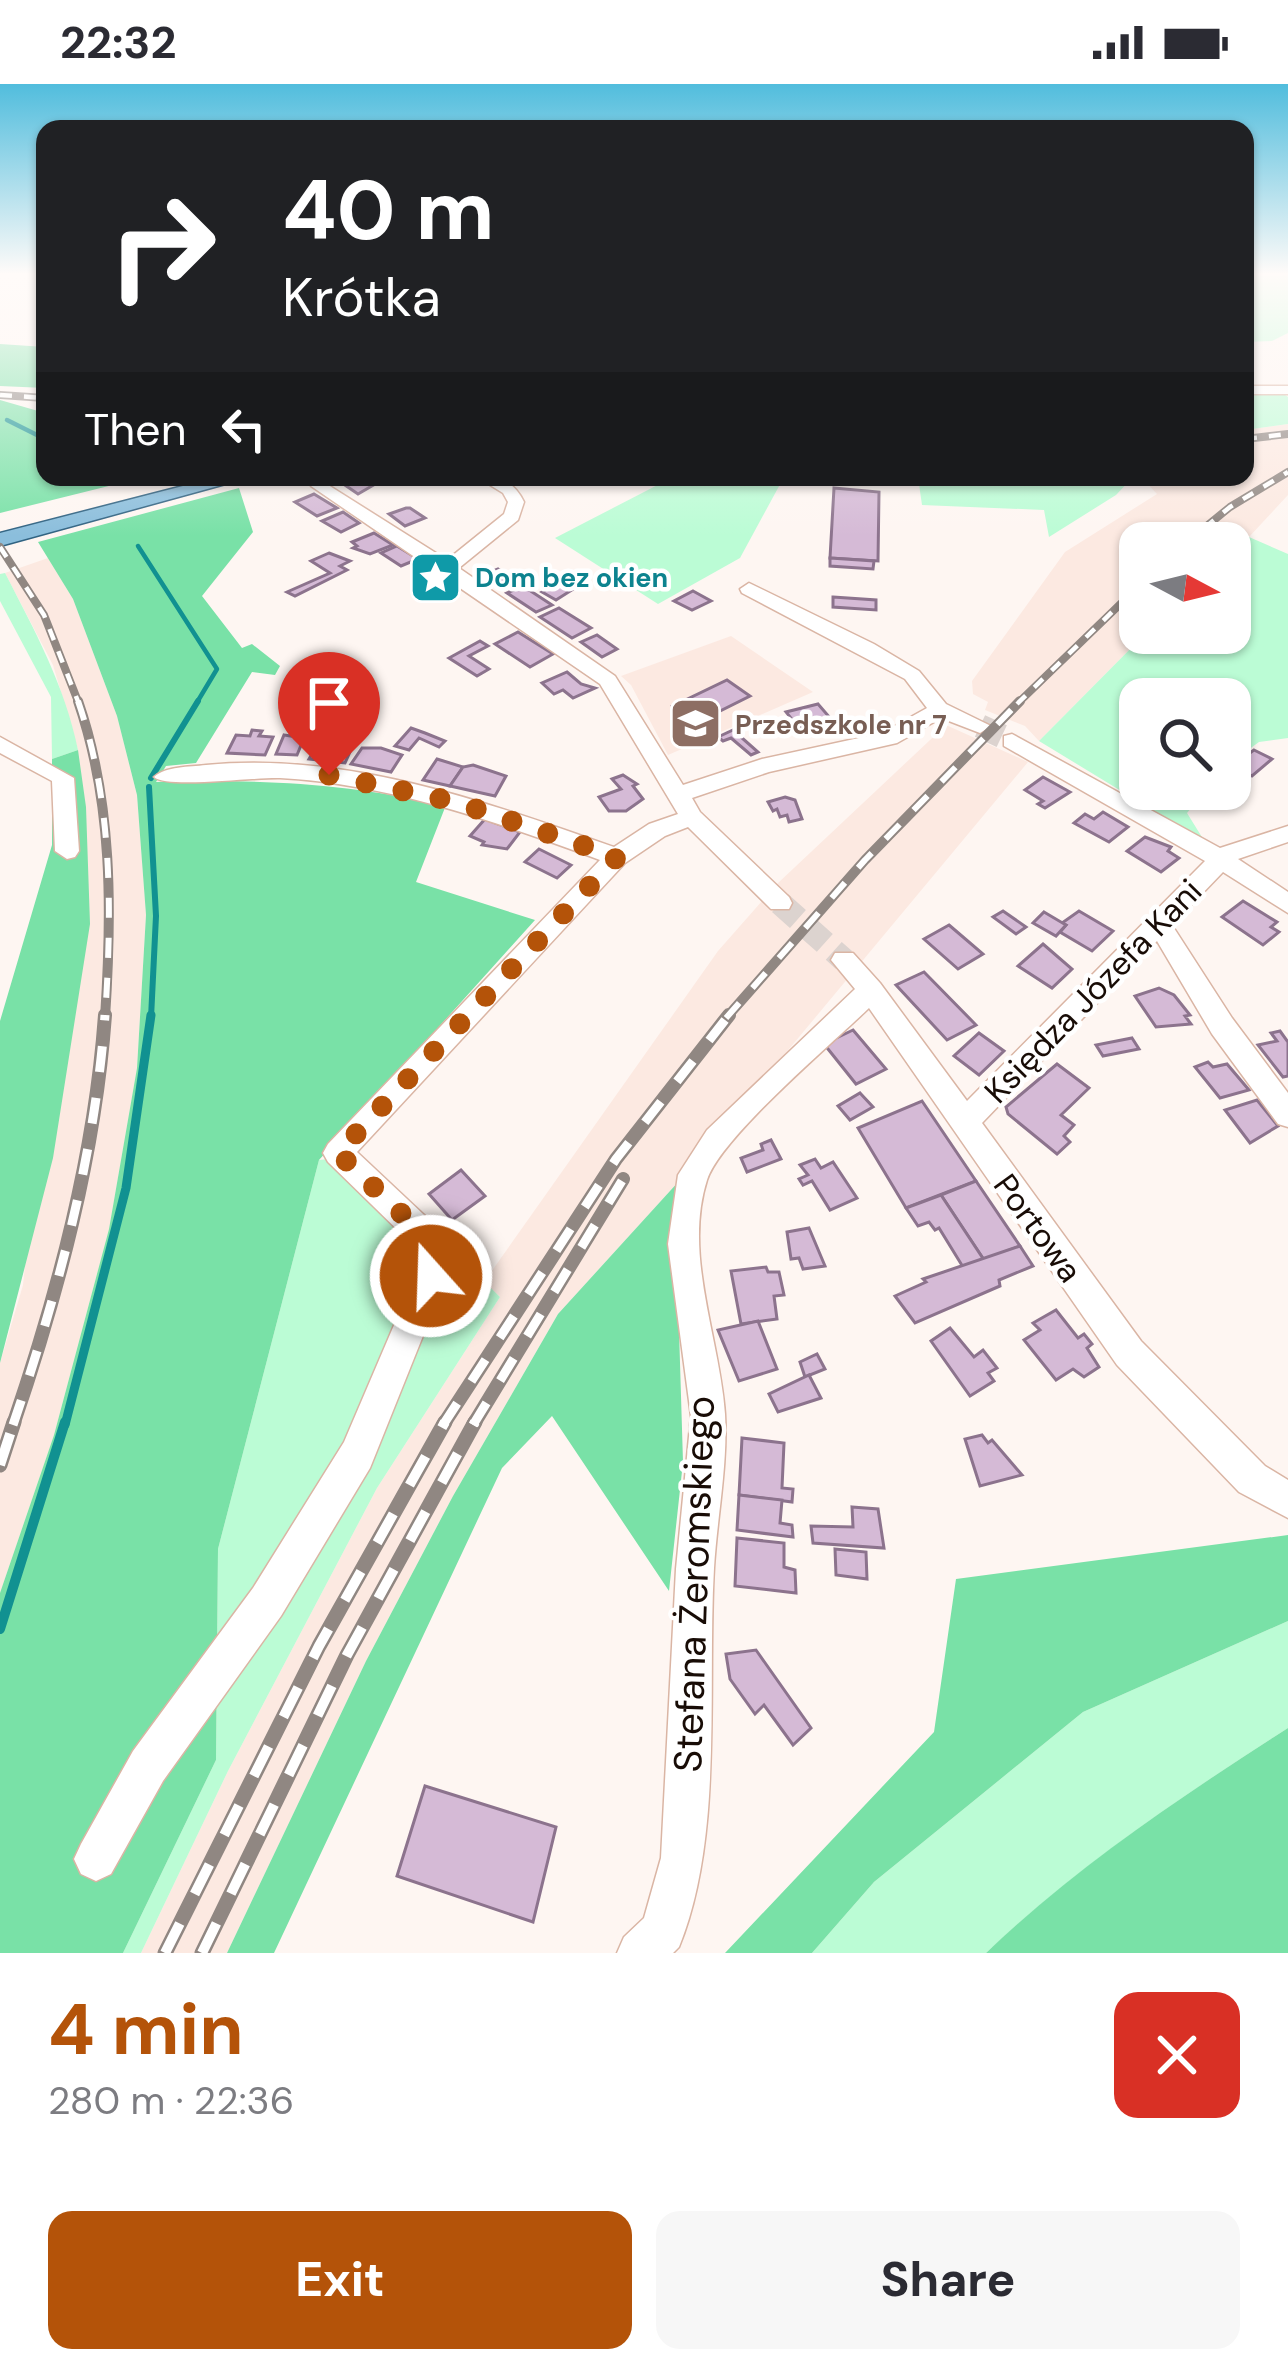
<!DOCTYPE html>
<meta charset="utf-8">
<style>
body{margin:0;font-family:"DM Sans",sans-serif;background:#f7f7f7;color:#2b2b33;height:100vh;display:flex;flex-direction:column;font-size:45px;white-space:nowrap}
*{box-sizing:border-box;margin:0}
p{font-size:39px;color:#7c7c81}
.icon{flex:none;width:66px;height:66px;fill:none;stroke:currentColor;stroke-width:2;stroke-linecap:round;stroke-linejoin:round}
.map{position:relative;height:1869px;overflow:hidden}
.sheet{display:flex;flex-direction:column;background:#fff;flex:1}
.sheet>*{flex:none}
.banner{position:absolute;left:36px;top:36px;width:1218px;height:366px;border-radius:24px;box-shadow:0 3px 9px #0004;background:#202124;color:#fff;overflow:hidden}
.needle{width:78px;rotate:97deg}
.fabs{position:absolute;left:1119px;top:438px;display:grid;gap:24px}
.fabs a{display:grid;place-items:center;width:132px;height:132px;border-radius:24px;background:#fff;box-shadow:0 3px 9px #0004;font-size:60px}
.pin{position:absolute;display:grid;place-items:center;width:102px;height:102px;color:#fff;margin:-123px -51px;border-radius:50% 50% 50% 0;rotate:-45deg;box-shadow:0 0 12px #0007}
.pin .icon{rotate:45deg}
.me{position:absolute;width:132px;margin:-66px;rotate:340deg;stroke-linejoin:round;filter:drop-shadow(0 0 9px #0008)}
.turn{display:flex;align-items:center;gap:42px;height:252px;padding:0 48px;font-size:54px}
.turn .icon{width:156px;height:156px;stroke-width:2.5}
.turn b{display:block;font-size:84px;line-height:102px}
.then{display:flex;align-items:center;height:114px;padding:0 48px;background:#0003;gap:24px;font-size:45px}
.round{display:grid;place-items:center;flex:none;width:126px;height:126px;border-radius:24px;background:#f7f7f7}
.summary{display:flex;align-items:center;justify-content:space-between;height:204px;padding:0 48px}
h1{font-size:72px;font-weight:700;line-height:90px;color:#b45309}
.cta{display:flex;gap:24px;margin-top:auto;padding:24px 48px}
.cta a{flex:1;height:138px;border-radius:24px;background:#b45309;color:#fff;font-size:48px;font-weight:700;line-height:138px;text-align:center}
.cta a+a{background:#f7f7f7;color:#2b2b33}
.status{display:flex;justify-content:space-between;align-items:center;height:84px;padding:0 60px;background:#fff;direction:ltr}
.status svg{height:33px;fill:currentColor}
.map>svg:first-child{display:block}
</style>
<div class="status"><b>22:32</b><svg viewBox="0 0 49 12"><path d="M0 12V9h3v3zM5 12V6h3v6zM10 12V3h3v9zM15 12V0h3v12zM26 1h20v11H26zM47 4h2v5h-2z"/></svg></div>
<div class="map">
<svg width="1288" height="1869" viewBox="0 0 1288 1869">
<rect width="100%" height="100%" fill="#fef6f2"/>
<g fill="#fce9e1">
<polygon points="1288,340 1288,411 1249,453 1238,475 1230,481 1230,459 1140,459 1140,549 1146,549 1039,657 1025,642 985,626 988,618 973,610 972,597 1065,468 1157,410 1141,393 1245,393 1245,346"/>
<polygon points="48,474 73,515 117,632 137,711 146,831 137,984 109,1145 54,1351 0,1509 0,1279 23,1201 78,666 53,581 5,489"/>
<polygon points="731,552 813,608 668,671 631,601 621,592"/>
<polygon points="946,641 1028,678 680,1096 558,1230 453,1412 366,1577 227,1869 141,1869 228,1687 377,1404 500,1213 484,1198 718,867 778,799"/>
</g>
<g fill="#bbfcd5">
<polygon points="1288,191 1288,249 1272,257 1245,258 1245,193"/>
<polygon points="1281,308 1288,313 1288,340 1245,346 1245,309"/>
<polygon points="673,393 784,393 740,474 658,520 555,454"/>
<polygon points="918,393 1133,393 1116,411 1049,453 1044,426 922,421"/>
<polygon points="1249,453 1288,470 1288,654 1259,658 1230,679 1230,615 1140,615 1140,705 1207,705 1187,729 1205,758 1039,657 1146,549 1230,549 1230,481 1240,474"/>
<path d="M5,489c30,58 60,113 73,177l-26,9 -1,-62 -51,-96v-27z"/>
<polygon points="357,1072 500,1213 377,1404 228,1687 141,1869 123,1869 216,1676 218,1465 319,1076"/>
<path d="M1288,1537v107c-106,68 -210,138 -302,225h-174l62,-71 209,-170z"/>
</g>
<g fill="#79e1a7">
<polygon points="0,260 45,263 45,304 0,302"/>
<polygon points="0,316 45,329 45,393 145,393 0,429"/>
<path d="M239,404l14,44 -51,64 40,52 10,-4 28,22 -5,9 -23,-3 -56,91 -30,3 -10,16c108,-3 184,1 290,23l-30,77 119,38 -216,240 -101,389 -2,211 -93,193h-123v-360l54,-158 55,-206 28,-161 9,-153 -9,-120 -20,-79 -44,-117 -35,-57z"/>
<polygon points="78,666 86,723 90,840 53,1074 0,1279 0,937 52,761 52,675"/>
<polygon points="680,1096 675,1113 683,1378 669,1507 552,1332 502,1384 274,1869 227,1869 366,1577 453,1412 558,1230"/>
<polygon points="1288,1451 1288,1537 1083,1628 874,1798 812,1869 725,1869 934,1648 956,1495"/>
<path d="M1288,1644v225h-302c91,-87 196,-157 302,-225z"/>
</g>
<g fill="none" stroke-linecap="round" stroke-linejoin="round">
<g stroke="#119191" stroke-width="4.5">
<polyline points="7,336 45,355"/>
<polyline points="138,462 217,585 196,620"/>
</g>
<g stroke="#119191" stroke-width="6">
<polyline points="151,694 198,617"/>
<polyline points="149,703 156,832 151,934"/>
</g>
<polyline stroke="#119191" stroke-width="9" points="65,1341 126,1104 151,931"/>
<polyline stroke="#119191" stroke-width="10" points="0,1545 65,1338"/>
</g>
<g fill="#d5bad6" stroke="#8c738d" stroke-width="3">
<polygon points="357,393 367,393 377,399 358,410 342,399"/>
<polygon points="834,404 879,408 878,477 830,474"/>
<polygon points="314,410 337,424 317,432 295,418"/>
<polygon points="406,424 410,424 425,434 405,442 389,430"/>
<polygon points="343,428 359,439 341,448 322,437"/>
<polygon points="374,449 393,461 370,470 353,464 357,462 352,458"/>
<polygon points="397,462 418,475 401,482 381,469"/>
<polygon points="329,469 350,477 340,482 347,486 295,512 287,508 330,489 311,477"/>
<polygon points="830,474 874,477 873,485 830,482"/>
<polygon points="498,485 508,492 516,494 496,503 480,492"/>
<polygon points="572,490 586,497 556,516 542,508"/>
<polygon points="523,502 552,521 536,528 507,509"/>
<polygon points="693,507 711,517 692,526 674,517"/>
<polygon points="833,513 876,516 876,526 833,523"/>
<polygon points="559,524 591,544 572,554 540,533"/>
<polygon points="518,548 553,570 530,583 495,560"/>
<polygon points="597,551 617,565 602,573 581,558"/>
<polygon points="480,557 488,562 469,572 489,585 477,592 449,574"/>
<polygon points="567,588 581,600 595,604 573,614 563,606 554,610 542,599"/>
<polygon points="727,596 750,612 696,639 673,622"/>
<polygon points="818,620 831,635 798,643 786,628"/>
<polygon points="411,644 425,649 445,657 439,663 419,654 409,666 395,662"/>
<polygon points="252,646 262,647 259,652 273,653 265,671 227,669 236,651 250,652"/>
<polygon points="733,646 758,668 751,671 731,654 723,657 718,653"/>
<polygon points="284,651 304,654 297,671 276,670"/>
<polygon points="321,655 354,659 345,679 309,675"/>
<polygon points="362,664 381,664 402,671 391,688 351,680"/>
<polygon points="1254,666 1272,675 1252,692 1233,681"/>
<polygon points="437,675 463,683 450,702 423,696"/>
<polygon points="473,681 506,692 495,712 450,702 463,683"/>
<polygon points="623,691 637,700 633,702 643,715 626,727 609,727 599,713 621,705 612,695"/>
<polygon points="1043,693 1070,708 1045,724 1038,720 1043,717 1025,706"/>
<polygon points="785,713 795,716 802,735 789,738 787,731 780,733 777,725 773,727 768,718"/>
<polygon points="1103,728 1128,743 1109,758 1074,739 1085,730 1094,735"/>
<polygon points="485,735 520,748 507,765 482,761 484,758 470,752"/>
<polygon points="1145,753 1171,763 1168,767 1179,774 1161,788 1127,767"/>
<polygon points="539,765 571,781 557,794 525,778"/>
<polygon points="1243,817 1277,838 1271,843 1279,848 1263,861 1222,833"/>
<polygon points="1003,827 1026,843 1016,850 993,833"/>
<polygon points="1079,827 1113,847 1092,867 1060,848 1066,841 1062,839"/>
<polygon points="1044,828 1066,841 1056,852 1033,839"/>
<polygon points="949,841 983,870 958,885 924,855"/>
<polygon points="1043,860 1072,885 1052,904 1018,882"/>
<polygon points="924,888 976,941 947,956 896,901"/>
<polygon points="1159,904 1174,911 1190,931 1185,932 1191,940 1156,943 1135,912"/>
<polygon points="853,946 886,985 856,1000 824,960"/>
<polygon points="1280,947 1288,958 1288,992 1283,993 1258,961 1277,957 1271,949"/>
<polygon points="979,949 1004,967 979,991 954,972"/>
<polygon points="1132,954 1139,965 1103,972 1096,961"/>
<polygon points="1208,978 1213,983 1227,980 1249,1006 1220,1014 1195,983"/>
<polygon points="1057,980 1089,1004 1061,1031 1074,1041 1064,1052 1070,1058 1057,1070 1008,1030 1006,1023"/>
<polygon points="860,1009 873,1023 850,1036 838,1022"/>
<polygon points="1257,1016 1278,1042 1250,1059 1225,1026"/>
<polygon points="922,1017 976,1097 906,1124 858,1044"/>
<polygon points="771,1056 781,1075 747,1088 741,1074 763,1066 761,1060"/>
<polygon points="815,1075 821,1084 833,1078 857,1114 830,1126 812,1097 803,1101 799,1095 808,1091 800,1081"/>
<polygon points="461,1086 485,1112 452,1136 429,1110"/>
<polygon points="976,1097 1020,1162 984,1176 941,1111"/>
<polygon points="941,1111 984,1176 963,1183 939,1144 935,1146 929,1138 918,1142 906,1124"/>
<polygon points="809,1144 825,1182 803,1185 799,1174 791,1175 787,1148"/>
<polygon points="1020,1162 1033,1182 999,1196 1000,1202 915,1239 895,1212 926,1198 923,1195"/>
<polygon points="766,1183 768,1188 779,1188 784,1211 774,1212 777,1235 741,1240 731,1187"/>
<polygon points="1056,1226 1078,1254 1084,1250 1092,1260 1087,1264 1099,1283 1084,1293 1073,1285 1056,1296 1024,1256 1040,1246 1033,1239"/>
<polygon points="758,1237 777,1285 739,1297 718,1246"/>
<polygon points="950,1244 974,1273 983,1266 997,1284 988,1289 994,1297 970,1312 931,1257"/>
<polygon points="817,1270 825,1285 805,1293 800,1278"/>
<polygon points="809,1291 821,1314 778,1328 769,1310"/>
<polygon points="982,1351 988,1359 992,1356 1022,1391 980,1402 965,1355"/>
<polygon points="742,1354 784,1359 782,1404 793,1405 792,1418 739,1411"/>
<polygon points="739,1411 782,1416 780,1439 792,1441 793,1453 737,1446"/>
<polygon points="852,1423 878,1425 884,1464 813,1459 811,1442 853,1443"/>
<polygon points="737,1454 784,1459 784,1483 795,1486 796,1509 735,1502"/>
<polygon points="835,1465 866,1468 867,1495 836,1491"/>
<polygon points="756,1566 811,1644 793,1661 764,1621 755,1630 730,1595 726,1570"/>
<polygon points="425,1702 556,1743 533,1838 397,1792"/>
</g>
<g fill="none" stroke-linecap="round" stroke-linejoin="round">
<g stroke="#dcd3cf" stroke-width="24" stroke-dasharray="24 12" stroke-linecap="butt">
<polyline points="980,642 1012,657"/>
<polyline points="780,819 844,876"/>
</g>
<defs>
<g id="minor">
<rect x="1245" y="302" width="43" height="8"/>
<path d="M477,393c23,0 37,4 47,25l-6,18 -59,48 156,108 68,109 79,-26 120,-26 45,-25 -22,-29 -163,-86 -2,-4 9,-6 125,61 45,27 27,33 45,22 -11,7 -39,-15 -44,25 -128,29 -77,26 8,14 89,85 3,6 -3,6h-18l-83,-82 -23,9 -40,27 -268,289 82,77 8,47 -77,192 -89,148 -118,165 -52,93 -15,7 -15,-7 -7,-15 7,-15 52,-93 120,-163 91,-146 71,-166 -2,-31 -85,-83 -5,-9 5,-9 272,-284c-103,-38 -210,-76 -320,-82 -26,-1 -113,11 -126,-1 12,-11 35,-10 52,-12 139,-14 280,37 408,82l35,-23 29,-10 -78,-130 -289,-198 14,-3 122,77 57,-46 4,-12 -5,-9z"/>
<path d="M1012,650l208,114 68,-22v16l-50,17 50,33v21l-65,-41 -51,53 60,93 56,75v34l-10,-3 -66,-90 -55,-93 -175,182 159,218 124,125 23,14v38l-49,-26 -122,-127 -248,-357c-36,35 -148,129 -162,172 -24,75 13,159 18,234 3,50 -8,104 -11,154 -7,119 10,269 -35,379l-6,6h-56l7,-16 20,-19 17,-60 15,-289 15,-153 -23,-172 10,-69 29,-45 148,-141 -24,-29 4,-7h18l27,30 87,118 238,-240 -201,-115v-10z"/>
<polygon points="0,653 74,694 79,767 75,773 67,775 55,767 52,697 0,669"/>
</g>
<polygon id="major" points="218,393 251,393 0,462 0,449"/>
</defs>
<use href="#minor" stroke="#dab5a4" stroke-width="3"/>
<use href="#major" stroke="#316382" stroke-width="3"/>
<use href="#minor" fill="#fff" fill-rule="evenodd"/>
<use href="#major" fill="#8bbedc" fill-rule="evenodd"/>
<defs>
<g id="rail-far3">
<polyline points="0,311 45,314"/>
<polyline points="1245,355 1288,350"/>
<polyline points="1186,459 1230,423 1288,388"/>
<polyline points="0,463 44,531 79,620"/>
<polyline points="1017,620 1140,501"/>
</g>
<g id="rail-far2">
<path d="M78,617c35,101 34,211 27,317"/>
<polyline points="726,934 865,776 1020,617"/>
</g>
<g id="rail-far1">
<path d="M13,1341c45,-132 82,-270 92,-410"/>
<polyline points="443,1341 616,1075 729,931"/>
<polyline points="473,1341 623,1095"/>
</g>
<g id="rail">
<polyline points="0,1381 14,1338"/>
<polyline points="165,1869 319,1562 445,1338"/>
<polyline points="202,1869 347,1571 475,1338"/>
</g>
</defs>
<use href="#rail-far3" stroke="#908782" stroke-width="8"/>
<use href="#rail-far2" stroke="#908782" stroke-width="10"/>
<use href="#rail-far1" stroke="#908782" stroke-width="14"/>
<use href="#rail" stroke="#908782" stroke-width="15"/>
<use href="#rail-far3" stroke="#fff" stroke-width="4.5" stroke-dasharray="12" stroke-linecap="butt"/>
<use href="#rail-far2" stroke="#fff" stroke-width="6" stroke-dasharray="20" stroke-linecap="butt"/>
<use href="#rail-far1" stroke="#fff" stroke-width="9" stroke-dasharray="26" stroke-linecap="butt"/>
<use href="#rail" stroke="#fff" stroke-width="10" stroke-dasharray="33" stroke-linecap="butt"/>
</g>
<linearGradient id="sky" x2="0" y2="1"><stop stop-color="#51bddd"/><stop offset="0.42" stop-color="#fffbf9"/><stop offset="1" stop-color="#fffbf9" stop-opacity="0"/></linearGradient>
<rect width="1288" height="452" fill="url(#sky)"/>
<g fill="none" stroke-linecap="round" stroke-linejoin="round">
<polyline stroke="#b45309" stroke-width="21" stroke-dasharray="0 37.8" points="329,691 456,718 617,773 338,1069 428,1155 431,1192"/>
</g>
<defs>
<symbol id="sight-square" viewBox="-11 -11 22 22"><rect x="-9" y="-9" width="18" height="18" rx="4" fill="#0f9aa8" stroke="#fff"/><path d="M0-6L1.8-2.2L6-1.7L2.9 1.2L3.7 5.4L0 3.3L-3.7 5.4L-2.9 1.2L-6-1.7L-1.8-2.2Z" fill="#fff"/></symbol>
<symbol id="school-square" viewBox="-11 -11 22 22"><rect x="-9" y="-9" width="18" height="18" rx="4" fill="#8d6e63" stroke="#fff"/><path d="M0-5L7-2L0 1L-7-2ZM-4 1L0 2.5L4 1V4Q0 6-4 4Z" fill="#fff"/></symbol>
</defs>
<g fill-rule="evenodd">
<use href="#sight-square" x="406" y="464" width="59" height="59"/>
<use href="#school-square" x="666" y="610" width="59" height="59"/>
</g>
<g text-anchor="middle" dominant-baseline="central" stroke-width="9" stroke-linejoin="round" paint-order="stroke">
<g font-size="27" font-weight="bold" fill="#0d838f" stroke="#fff" text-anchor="start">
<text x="475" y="493">Dom bez okien</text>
</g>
<g font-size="27" font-weight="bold" fill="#785e54" stroke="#fff" text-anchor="start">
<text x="735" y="640">Przedszkole nr 7</text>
</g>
<g font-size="33" fill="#180c06" stroke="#fff">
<text transform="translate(1093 907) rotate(-46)">Księdza Józefa Kani</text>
<text transform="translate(1038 1144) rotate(54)">Portowa</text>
</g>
<g font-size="39" fill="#180c06" stroke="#fff">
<text transform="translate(694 1500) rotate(-88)">Stefana Żeromskiego</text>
</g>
</g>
</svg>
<div class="fabs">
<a><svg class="needle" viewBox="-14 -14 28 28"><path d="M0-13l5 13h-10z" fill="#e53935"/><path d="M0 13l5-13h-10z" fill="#7c7c81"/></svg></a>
<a><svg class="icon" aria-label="search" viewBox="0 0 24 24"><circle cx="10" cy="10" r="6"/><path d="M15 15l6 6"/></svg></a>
</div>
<div class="pin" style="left:329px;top:691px;background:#d93025"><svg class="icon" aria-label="arrive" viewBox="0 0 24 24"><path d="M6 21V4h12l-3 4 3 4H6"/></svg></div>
<svg class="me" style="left:431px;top:1192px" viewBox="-20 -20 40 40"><circle r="17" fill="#b45309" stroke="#fff" stroke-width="3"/><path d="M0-11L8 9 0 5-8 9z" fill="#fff"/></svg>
<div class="banner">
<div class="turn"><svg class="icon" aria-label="right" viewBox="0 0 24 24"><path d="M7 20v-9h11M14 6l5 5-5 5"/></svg><div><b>40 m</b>Krótka</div></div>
<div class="then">Then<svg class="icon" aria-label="left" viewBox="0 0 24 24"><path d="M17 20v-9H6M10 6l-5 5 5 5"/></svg></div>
</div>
</div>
<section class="sheet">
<div class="summary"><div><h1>4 min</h1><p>280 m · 22:36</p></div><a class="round" style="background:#d93025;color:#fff"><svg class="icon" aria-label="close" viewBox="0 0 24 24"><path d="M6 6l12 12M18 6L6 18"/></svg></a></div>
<div class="cta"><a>Exit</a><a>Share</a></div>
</section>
